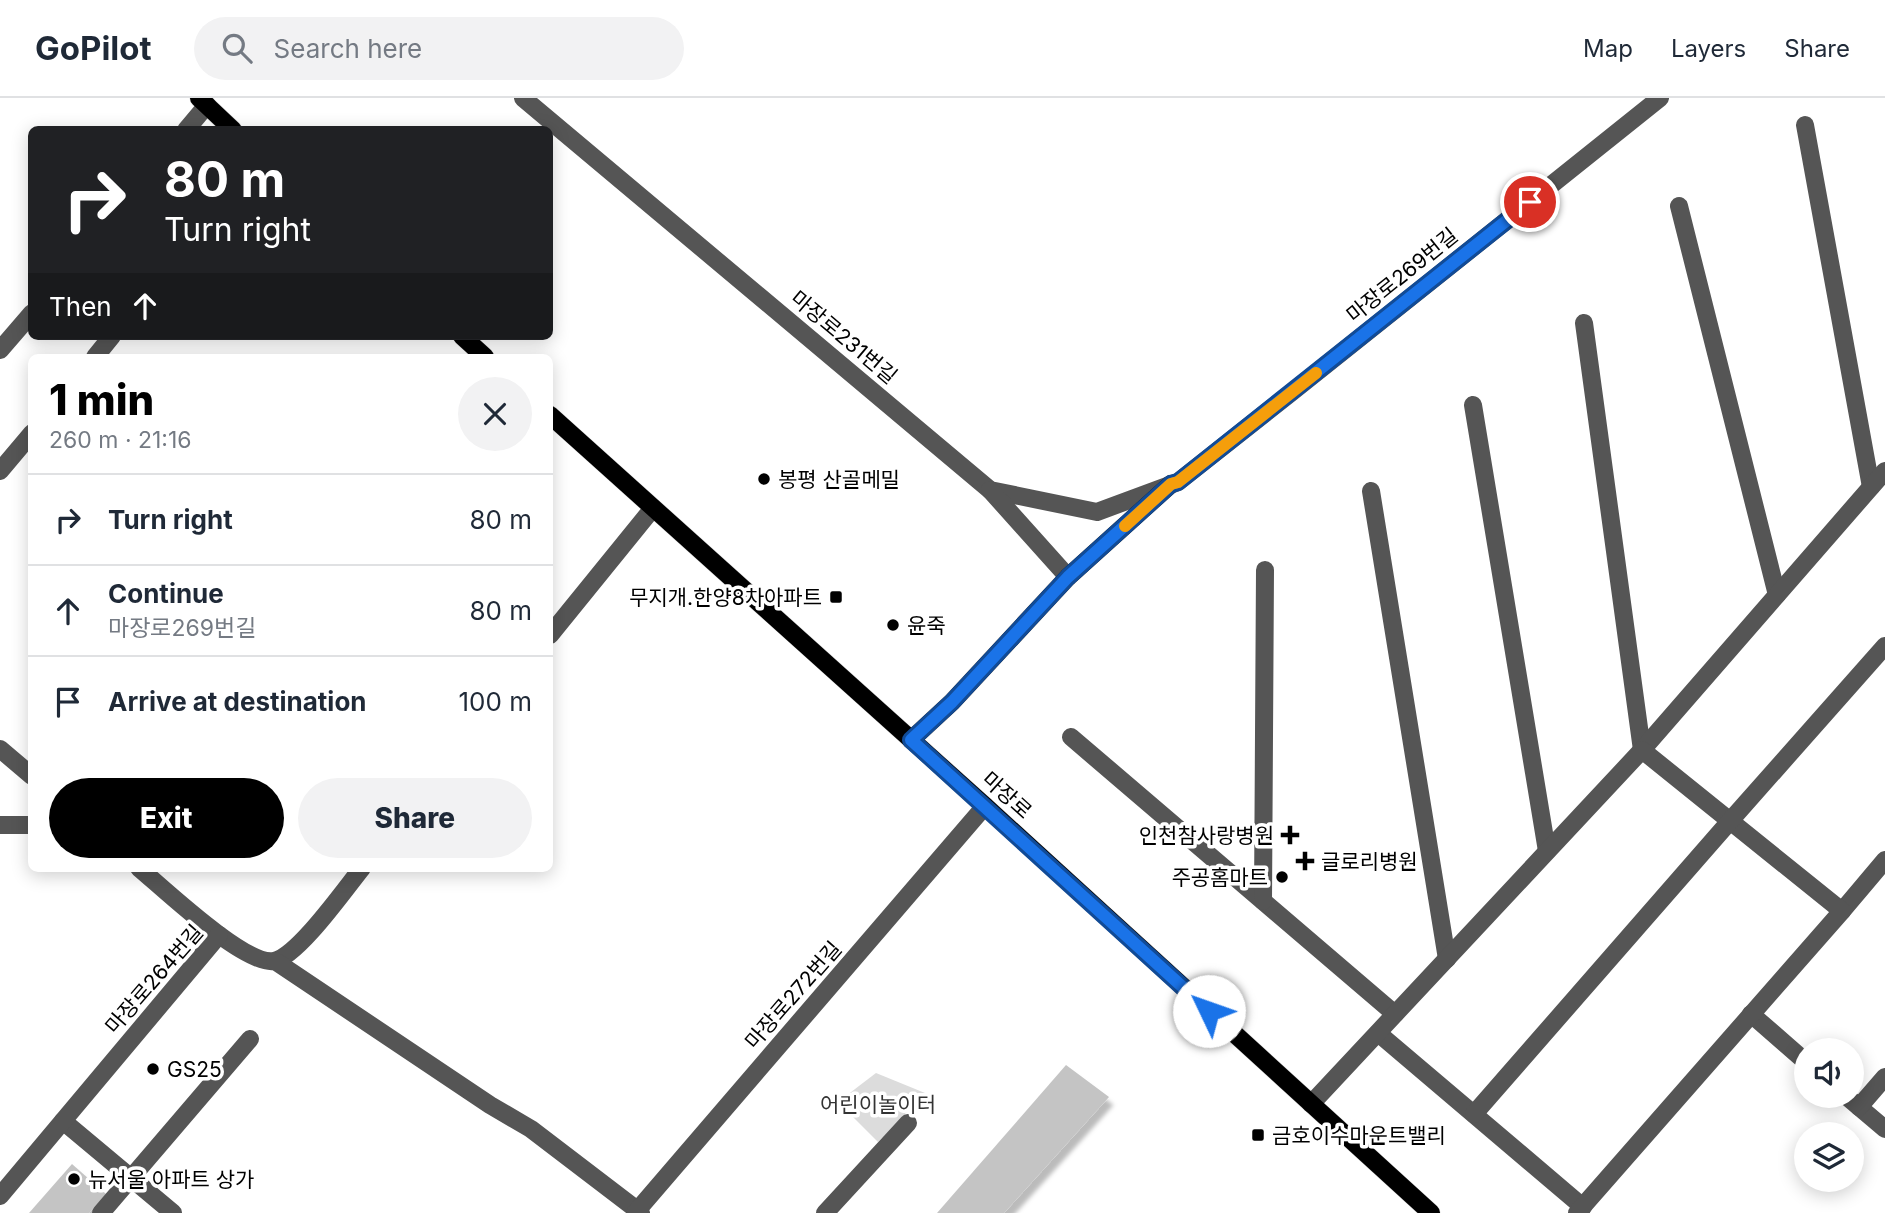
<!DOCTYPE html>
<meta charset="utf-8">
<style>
body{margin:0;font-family:Inter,"Noto Sans KR",sans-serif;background:#f2f2f3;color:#1f2937;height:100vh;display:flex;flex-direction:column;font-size:26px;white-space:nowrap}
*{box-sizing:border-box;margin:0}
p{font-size:23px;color:#747a83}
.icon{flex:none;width:38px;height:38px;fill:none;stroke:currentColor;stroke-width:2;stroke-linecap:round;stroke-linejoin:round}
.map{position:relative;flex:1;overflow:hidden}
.panel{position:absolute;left:28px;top:256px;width:525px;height:518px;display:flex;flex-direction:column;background:#fff;border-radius:10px;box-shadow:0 4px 18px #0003}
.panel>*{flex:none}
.top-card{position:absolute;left:28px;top:28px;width:525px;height:214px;border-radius:10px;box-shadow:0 4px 18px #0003;background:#202124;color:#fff;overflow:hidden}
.fabs{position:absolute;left:1794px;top:940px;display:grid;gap:14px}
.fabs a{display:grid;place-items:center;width:70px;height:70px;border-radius:50%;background:#fff;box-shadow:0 4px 18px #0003;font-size:35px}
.pin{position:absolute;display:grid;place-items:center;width:60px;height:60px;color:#fff;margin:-30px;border:4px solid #fff;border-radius:50%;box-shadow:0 2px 7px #0007}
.me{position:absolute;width:77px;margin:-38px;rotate:312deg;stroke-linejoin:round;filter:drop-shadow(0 0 5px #0008)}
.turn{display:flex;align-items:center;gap:24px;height:147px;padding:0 21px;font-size:32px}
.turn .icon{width:91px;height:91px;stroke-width:2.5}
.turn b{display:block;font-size:49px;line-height:60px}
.then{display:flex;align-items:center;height:66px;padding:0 21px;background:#0003;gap:14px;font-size:26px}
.round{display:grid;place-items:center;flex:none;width:74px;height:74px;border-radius:37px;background:#f2f2f3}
.summary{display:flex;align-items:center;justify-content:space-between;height:119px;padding:0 21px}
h1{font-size:42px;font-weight:800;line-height:52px;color:#000}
.cta{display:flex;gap:14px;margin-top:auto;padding:14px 21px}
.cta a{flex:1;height:80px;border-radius:42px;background:#000;color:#fff;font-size:28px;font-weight:800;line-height:80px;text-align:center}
.cta a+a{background:#f2f2f3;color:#1f2937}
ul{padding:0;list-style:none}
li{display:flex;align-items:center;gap:21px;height:91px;padding:0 21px;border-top:2px solid #e0e1e3}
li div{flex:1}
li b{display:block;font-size:26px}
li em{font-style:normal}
header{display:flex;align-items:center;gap:42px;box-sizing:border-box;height:98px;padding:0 35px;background:#fff;border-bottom:2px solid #e0e1e3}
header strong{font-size:33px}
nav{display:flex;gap:38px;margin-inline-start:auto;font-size:24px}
.search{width:490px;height:63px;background:#f2f2f3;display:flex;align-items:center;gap:18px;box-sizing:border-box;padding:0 24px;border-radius:38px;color:#747a83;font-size:26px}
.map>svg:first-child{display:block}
</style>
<header>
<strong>GoPilot</strong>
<div class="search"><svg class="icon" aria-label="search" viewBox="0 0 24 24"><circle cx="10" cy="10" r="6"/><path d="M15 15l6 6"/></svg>Search here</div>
<nav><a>Map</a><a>Layers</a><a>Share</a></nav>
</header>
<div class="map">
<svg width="1885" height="1115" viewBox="0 0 1885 1115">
<defs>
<filter id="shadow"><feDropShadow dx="4.5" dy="8" stdDeviation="2" flood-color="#0004"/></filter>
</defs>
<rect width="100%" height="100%" fill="#fff"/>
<polygon fill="#dcdcdc" points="876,975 925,995 878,1044 838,1004"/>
<g fill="#c4c4c4" filter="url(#shadow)">
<polygon points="1066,967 1109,999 1004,1115 937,1115"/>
<polygon points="72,1066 106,1096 89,1115 29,1115"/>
</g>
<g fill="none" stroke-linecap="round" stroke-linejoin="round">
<defs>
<g id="major">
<polyline points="199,0 233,32"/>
<polyline points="462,238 485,259"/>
<polyline points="550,317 985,708 1431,1115"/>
<polyline points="911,642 952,604 1068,479 1171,386"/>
</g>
</defs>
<use href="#major" stroke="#dbdbdb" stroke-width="19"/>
<g stroke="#555" stroke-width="18">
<polyline points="523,0 990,392 1097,414 1178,384 1292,294 1660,0"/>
<polyline points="1805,27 1871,389"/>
<polyline points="186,32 207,7"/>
<polyline points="1679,108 1777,497"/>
<polyline points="1584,225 1642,652"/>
<polyline points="0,252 32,215"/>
<polyline points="95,259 112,238"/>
<polyline points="1473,307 1547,753"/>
<polyline points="0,373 32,335"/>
<polyline points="990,392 1068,479"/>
<polyline points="1371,393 1447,861"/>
<polyline points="550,537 653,410"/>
<polyline points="1071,639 1395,916"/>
<polyline points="0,651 32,678"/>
<polyline points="1642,652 1885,373"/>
<polyline points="0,727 32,727"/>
<path d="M139,770c24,20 106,98 135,93 24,-5 71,-72 88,-93"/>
<polyline points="1263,803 1265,472"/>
<polyline points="1842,813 1885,762"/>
<polyline points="275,863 490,1007 531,1031 641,1115"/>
<polyline points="1751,916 1806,964"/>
<polyline points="1378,935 1583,1109"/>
<polyline points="1846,998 1885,1031"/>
<polyline points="1311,1006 1642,652 1842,813 1577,1115"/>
<polyline points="1859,1009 1885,979"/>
<polyline points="1474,1016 1730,723 1885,548"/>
<polyline points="63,1023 173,1115"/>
<polyline points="0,1098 219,837"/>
<polyline points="101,1115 250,941"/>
<polyline points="635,1115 985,708"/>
<polyline points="825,1115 908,1025"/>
</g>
<use href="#major" stroke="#000" stroke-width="18"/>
</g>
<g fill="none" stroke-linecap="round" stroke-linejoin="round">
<defs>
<polyline id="route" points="1209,913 911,642 952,604 1068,479 1171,386 1178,384 1530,104"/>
</defs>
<use href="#route" stroke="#114b97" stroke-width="18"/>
<use href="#route" stroke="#1a73e8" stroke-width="12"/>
<polyline stroke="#f59e0b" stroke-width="12" points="1125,428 1171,386 1178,384 1316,275"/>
</g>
<g fill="#000" stroke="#fff" stroke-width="2.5">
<circle cx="764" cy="381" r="7"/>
<rect x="829" y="492" width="14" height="14" rx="3.5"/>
<circle cx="893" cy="527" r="7"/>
<path d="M1286.5 726.5h7v7h7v7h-7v7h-7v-7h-7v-7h7z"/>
<path d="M1301.5 752.5h7v7h7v7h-7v7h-7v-7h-7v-7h7z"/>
<circle cx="1282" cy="779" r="7"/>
<circle cx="153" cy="971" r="7"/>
<rect x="1251" y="1030" width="14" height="14" rx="3.5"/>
<circle cx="74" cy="1081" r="7"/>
</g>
<g text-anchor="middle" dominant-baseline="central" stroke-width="7" stroke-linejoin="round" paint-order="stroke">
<g font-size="21" fill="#000" stroke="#fff">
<text transform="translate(1402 177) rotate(-39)">마장로269번길</text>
<text transform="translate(844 239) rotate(40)">마장로231번길</text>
<text transform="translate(1007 697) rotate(42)">마장로</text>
<text transform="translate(154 881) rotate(-49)">마장로264번길</text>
<text transform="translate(793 897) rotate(-49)">마장로272번길</text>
</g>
<g font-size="21" fill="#000" stroke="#fff" text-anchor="start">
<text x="778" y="381">봉평 산골메밀</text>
<text x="822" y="499" text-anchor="end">무지개.한양8차아파트</text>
<text x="907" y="527">윤죽</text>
<text x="1274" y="737" text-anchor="end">인천참사랑병원</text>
<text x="1321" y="763">글로리병원</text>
<text x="1268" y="779" text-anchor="end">주공홈마트</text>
<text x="167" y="971">GS25</text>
<text x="1272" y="1037">금호이수마운트밸리</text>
<text x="88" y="1081">뉴서울 아파트 상가</text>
</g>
<g font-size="21" fill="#333" stroke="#fff">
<text x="878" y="1006">어린이놀이터</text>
</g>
</g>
</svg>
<div class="fabs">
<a><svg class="icon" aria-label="sound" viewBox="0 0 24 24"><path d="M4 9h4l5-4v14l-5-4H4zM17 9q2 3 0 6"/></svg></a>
<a><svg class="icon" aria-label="layers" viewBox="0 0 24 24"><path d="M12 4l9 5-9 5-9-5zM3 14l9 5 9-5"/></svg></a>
</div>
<div class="pin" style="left:1530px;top:104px;background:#d93025"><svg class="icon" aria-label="arrive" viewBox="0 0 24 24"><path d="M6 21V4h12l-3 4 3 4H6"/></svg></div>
<svg class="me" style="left:1209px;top:913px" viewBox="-20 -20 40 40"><circle r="19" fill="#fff"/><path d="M0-13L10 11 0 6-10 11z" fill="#1a73e8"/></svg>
<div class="top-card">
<div class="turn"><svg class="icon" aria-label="right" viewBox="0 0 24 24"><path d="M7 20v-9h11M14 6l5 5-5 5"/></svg><div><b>80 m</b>Turn right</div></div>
<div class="then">Then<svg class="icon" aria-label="ahead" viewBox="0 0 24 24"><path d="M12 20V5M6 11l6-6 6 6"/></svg></div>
</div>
<section class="panel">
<div class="summary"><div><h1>1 min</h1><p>260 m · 21:16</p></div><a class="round"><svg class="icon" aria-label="close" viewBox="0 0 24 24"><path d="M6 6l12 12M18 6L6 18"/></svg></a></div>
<ul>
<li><svg class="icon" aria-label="right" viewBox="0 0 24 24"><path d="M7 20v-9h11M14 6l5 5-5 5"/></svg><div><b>Turn right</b></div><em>80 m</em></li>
<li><svg class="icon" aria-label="ahead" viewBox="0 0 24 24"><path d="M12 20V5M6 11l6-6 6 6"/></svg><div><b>Continue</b><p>마장로269번길</p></div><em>80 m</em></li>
<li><svg class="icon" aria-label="arrive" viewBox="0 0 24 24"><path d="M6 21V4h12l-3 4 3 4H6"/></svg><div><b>Arrive at destination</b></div><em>100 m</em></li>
</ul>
<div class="cta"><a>Exit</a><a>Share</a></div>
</section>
</div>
